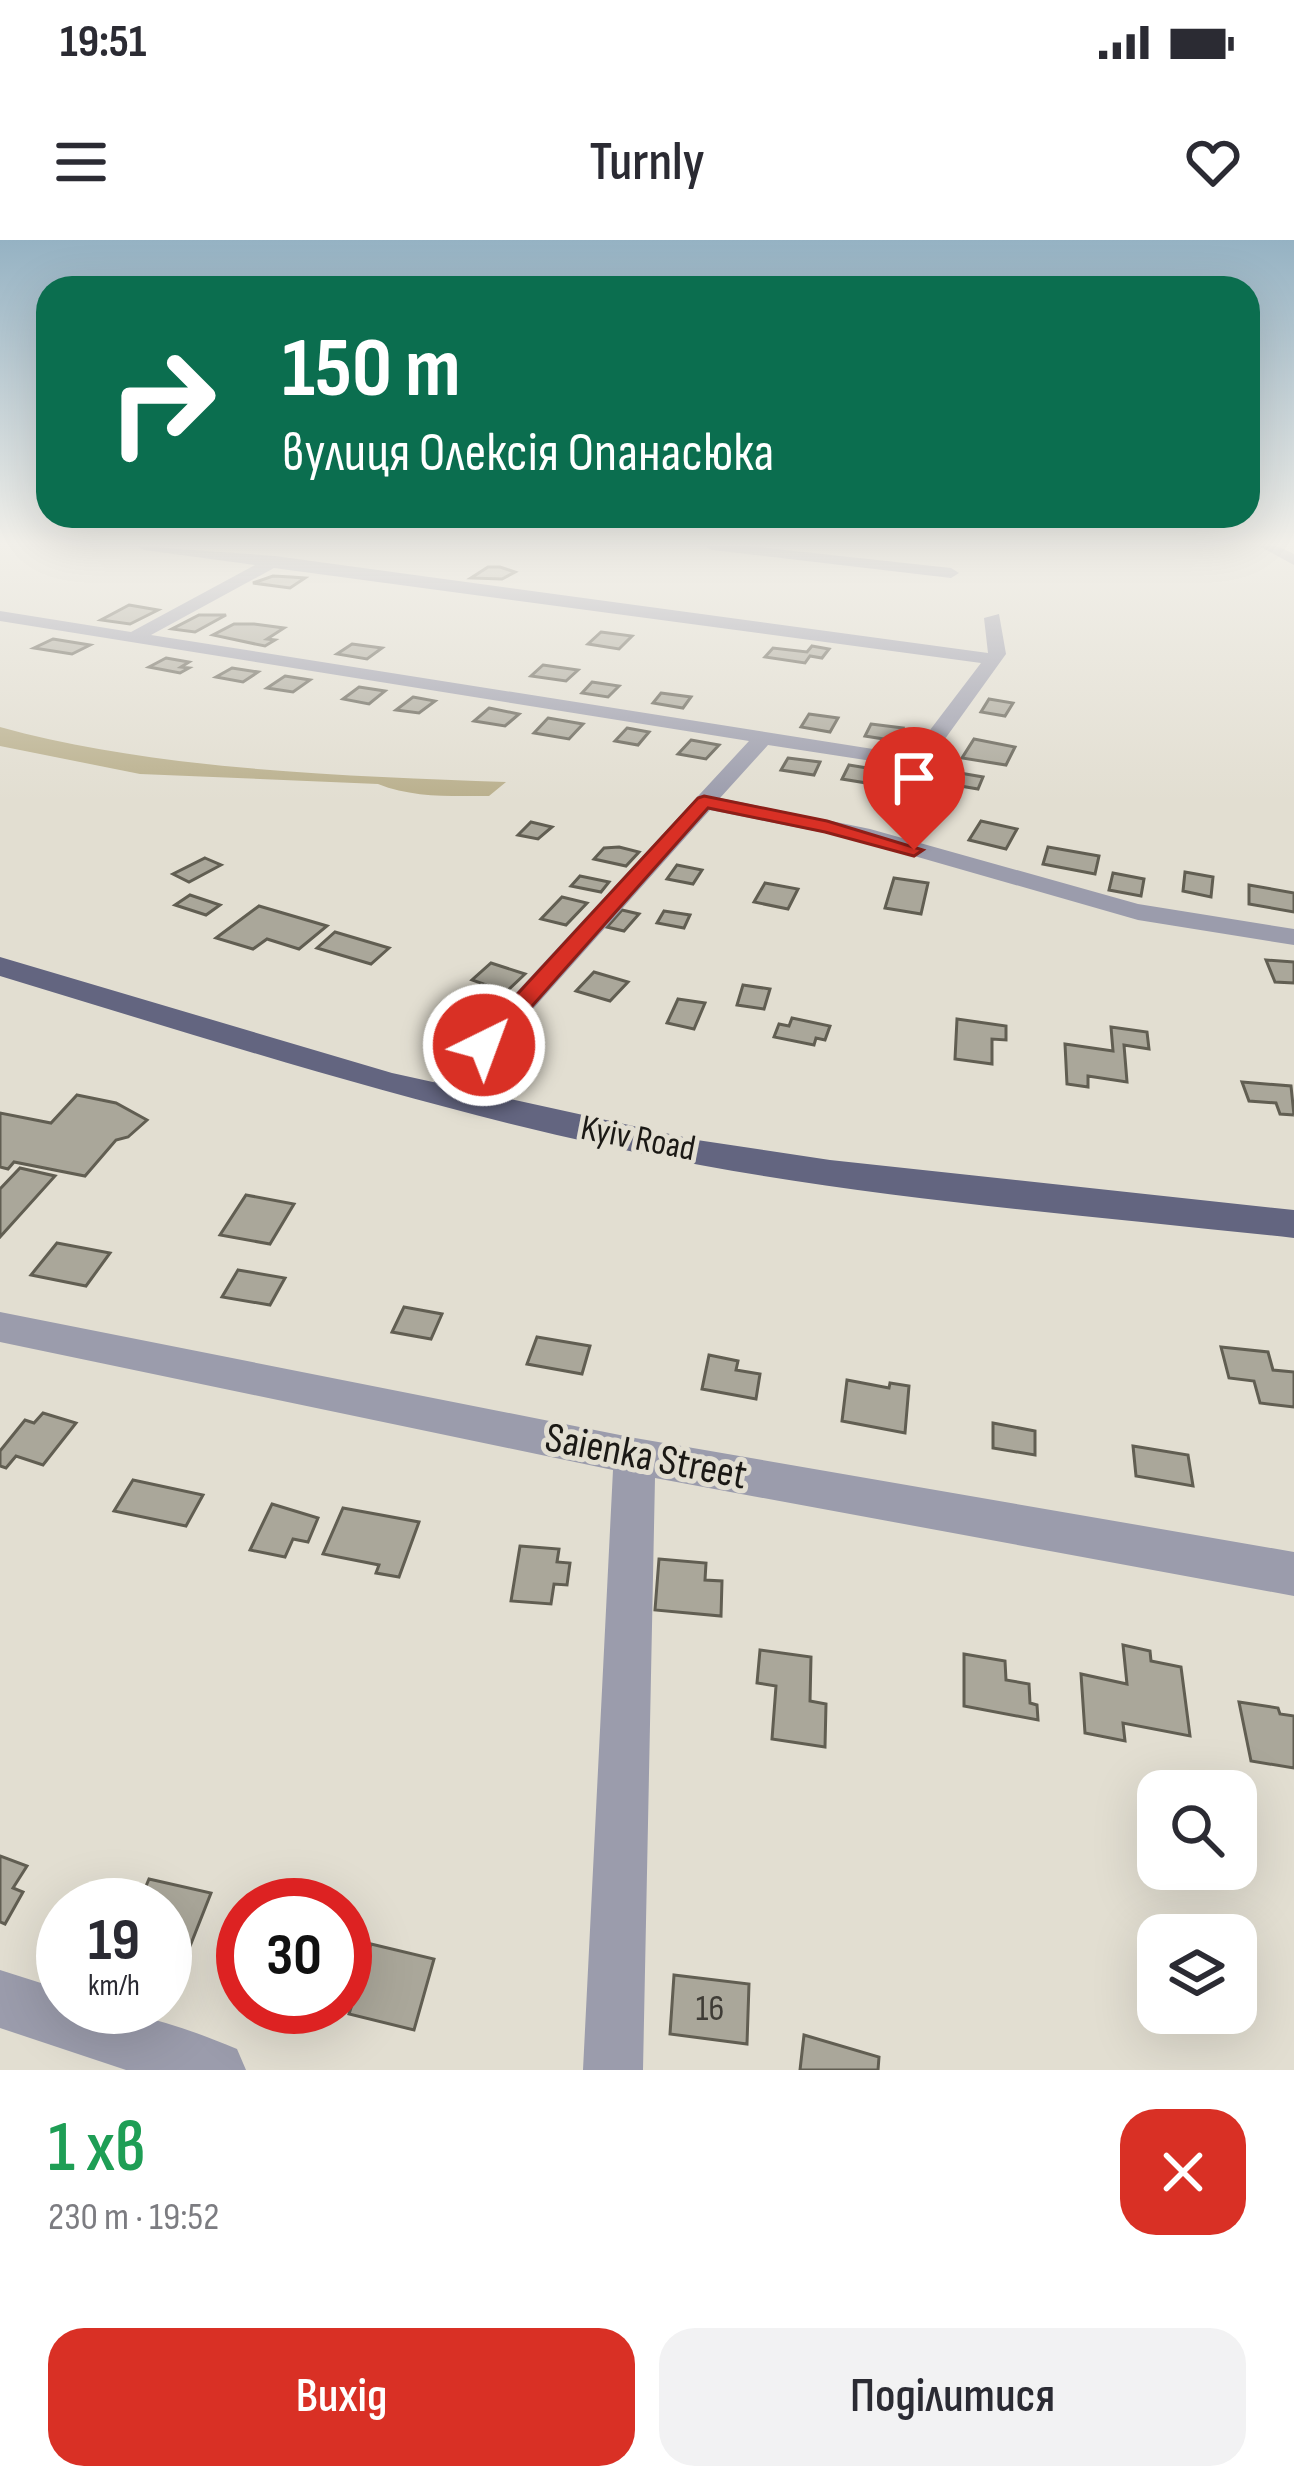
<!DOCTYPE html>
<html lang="uk">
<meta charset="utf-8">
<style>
body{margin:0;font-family:"Sofia Sans Condensed",sans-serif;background:#f2f2f3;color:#2b2b33;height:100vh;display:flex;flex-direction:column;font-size:45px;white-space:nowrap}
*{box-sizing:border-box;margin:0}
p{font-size:39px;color:#7c7c81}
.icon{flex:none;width:66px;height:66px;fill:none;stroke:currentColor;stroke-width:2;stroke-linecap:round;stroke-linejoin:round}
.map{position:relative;height:1830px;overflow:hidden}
.panel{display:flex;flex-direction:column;background:#fff;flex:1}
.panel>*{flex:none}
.hud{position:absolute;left:36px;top:36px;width:1224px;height:252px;border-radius:36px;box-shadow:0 12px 48px #0002;background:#0b6e4f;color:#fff;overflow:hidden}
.controls{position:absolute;left:1137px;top:1530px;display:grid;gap:24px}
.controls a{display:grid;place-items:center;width:120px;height:120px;border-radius:24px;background:#fff;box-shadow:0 12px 48px #0002;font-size:60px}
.speed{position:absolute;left:36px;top:1638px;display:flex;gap:24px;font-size:60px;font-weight:700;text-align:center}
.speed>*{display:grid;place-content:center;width:156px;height:156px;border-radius:50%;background:#fff;box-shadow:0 12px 48px #0002;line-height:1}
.speed small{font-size:30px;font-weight:400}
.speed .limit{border:18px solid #d22;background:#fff;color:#111}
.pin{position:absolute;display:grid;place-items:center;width:102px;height:102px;color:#fff;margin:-123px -51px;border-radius:50% 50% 50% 0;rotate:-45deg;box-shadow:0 0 12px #0007}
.pin .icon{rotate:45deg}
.me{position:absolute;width:132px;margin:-66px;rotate:42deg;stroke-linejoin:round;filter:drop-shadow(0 0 9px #0008)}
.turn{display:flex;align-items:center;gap:42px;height:252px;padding:0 48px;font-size:54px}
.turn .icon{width:156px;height:156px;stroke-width:2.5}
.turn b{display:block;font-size:84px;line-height:102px}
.round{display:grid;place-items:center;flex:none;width:126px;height:126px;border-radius:36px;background:#f2f2f3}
.head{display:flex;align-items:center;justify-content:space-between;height:204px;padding:0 48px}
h1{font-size:72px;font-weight:600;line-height:90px;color:#1e9e55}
.action{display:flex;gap:24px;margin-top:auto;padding:24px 48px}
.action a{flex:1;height:138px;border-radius:36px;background:#d93025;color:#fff;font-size:48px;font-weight:600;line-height:138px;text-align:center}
.action a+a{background:#f2f2f3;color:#2b2b33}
.status{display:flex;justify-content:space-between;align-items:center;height:84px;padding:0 60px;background:#fff;direction:ltr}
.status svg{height:33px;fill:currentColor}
header{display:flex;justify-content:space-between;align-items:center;height:156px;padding:0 48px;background:#fff;font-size:54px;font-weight:600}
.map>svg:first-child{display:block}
</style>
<div class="status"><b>19:51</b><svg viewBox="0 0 49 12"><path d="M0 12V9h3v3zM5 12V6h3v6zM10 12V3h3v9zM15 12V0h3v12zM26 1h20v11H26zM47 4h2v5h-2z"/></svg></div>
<header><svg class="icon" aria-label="menu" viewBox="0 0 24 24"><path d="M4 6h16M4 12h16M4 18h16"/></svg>Turnly<svg class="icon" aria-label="heart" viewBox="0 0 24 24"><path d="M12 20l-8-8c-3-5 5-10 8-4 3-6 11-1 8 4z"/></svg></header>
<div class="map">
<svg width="1294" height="1830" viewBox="0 0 1294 1830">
<rect width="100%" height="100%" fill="#e2ded1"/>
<path fill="#b9af8c" d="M0,487c155,43 345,49 506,55l-17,14c-38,0 -76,2 -111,-12l-238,-10 -140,-28z"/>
<g fill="#aaa79a" stroke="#615e52" stroke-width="3">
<polygon points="488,327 500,327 515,332 502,339 471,338"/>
<polygon points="273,336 291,337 305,338 290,348 253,343"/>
<polygon points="129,365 158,370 130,384 101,380"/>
<polygon points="199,375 226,375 195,392 172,389"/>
<polygon points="234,384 254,384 284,388 267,399 275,400 265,406 213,395"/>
<polygon points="601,392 632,396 619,409 588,404"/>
<polygon points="53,399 90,405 72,414 34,408"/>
<polygon points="352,404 382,408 367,419 337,414"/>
<polygon points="812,406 829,409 822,418 810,416 805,423 765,417 773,408 807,412"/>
<polygon points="166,418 189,422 181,427 189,428 180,433 149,427"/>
<polygon points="543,425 578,430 566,441 531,436"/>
<polygon points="232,428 258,432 243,442 216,437"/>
<polygon points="285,436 310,440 293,452 267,448"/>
<polygon points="592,442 619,446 608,457 582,453"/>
<polygon points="359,447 385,451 369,464 343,459"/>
<polygon points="661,453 691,457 683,468 653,463"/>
<polygon points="413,457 435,461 419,473 396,470"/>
<polygon points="989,459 1013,463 1005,476 981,472"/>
<polygon points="489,468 519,474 505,486 474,481"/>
<polygon points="809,474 838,478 830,492 801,487"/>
<polygon points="548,478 583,484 569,499 534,493"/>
<polygon points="871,484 903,488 897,501 865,496"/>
<polygon points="627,488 649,492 638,505 615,501"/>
<polygon points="974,499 1015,507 1006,525 962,518"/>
<polygon points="691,500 719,505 706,519 678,514"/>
<polygon points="788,518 820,522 814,535 781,530"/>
<polygon points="849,525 885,531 879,545 842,539"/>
<polygon points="954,532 983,537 978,549 949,544"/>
<polygon points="981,581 1017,589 1006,609 969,600"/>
<polygon points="531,582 552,587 538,599 518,595"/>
<polygon points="619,607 639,612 626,626 594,619 604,608"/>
<polygon points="1048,607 1099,616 1095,634 1043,624"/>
<polygon points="205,618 221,625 189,642 173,634"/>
<polygon points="677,625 702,630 693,644 667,639"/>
<polygon points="1185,632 1213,637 1211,657 1183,651"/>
<polygon points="1113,633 1144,639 1141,656 1109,650"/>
<polygon points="580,636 609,642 601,652 571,646"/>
<polygon points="894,638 928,643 921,674 885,668"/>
<polygon points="765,643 798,649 788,669 754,662"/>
<polygon points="1249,645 1294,653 1294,672 1249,664"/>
<polygon points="190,655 220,665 206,675 175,665"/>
<polygon points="562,657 587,663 566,685 541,679"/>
<polygon points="259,666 327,686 299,709 267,699 253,709 216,698"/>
<polygon points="622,670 639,674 624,691 607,687"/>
<polygon points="664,671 690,675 684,688 657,683"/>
<polygon points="335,692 389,708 371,724 317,708"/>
<polygon points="1266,720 1294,722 1294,743 1275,742"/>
<polygon points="491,723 525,734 506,752 472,740"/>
<polygon points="594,732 628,742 610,761 576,751"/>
<polygon points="743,745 770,749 764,769 737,765"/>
<polygon points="678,759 705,763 694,789 667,783"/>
<polygon points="792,778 830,786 825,800 816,798 814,805 774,797 779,784 789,786"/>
<polygon points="957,779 1006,786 1006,800 992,799 992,824 955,819"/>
<polygon points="1111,787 1147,792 1149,809 1124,805 1127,842 1088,836 1088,847 1067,844 1065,804 1113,811"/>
<polygon points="1242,842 1291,846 1294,875 1280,874 1276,863 1249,861"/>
<polygon points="77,855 116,863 147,880 128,897 116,900 85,936 14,922 8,929 0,927 0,873 51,883"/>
<polygon points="20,928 55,936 0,997 0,949"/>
<polygon points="246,955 294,964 270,1004 220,995"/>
<polygon points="57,1003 110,1013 86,1046 31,1035"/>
<polygon points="238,1030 285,1038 270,1065 222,1057"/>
<polygon points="404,1067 442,1074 431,1099 392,1092"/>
<polygon points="537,1097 590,1106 582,1134 527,1124"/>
<polygon points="1221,1107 1268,1112 1273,1130 1294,1132 1294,1167 1260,1163 1254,1141 1229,1138"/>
<polygon points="709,1115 738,1121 736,1130 760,1134 756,1159 702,1149"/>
<polygon points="847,1140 889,1148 890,1143 909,1146 905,1193 842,1181"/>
<polygon points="43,1173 76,1183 43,1225 16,1216 6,1228 0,1226 0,1211 25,1180 34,1183"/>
<polygon points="993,1183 1035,1191 1035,1215 993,1208"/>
<polygon points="1133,1206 1188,1215 1193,1246 1136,1236"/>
<polygon points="133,1240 203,1255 186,1286 114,1271"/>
<polygon points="272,1264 318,1278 308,1302 293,1299 285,1317 250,1310"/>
<polygon points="343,1268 419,1282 399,1337 376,1333 379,1325 323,1314"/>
<polygon points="520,1306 559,1309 557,1322 570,1323 567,1345 554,1344 551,1364 511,1361"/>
<polygon points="659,1319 706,1323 705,1340 722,1341 721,1376 655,1370"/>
<polygon points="1123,1405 1150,1411 1151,1421 1181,1427 1190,1496 1123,1483 1125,1501 1085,1493 1081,1434 1127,1444"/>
<polygon points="760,1410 811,1417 810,1461 826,1464 825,1507 772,1499 776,1446 757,1443"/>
<polygon points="964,1414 1005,1421 1006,1440 1029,1444 1030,1463 1037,1465 1038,1480 964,1466"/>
<polygon points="1239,1462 1278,1468 1280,1474 1294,1476 1294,1528 1251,1521"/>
<polygon points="0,1616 27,1626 13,1648 23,1652 5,1684 0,1682"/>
<polygon points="149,1639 211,1653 183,1724 165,1720 165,1665 138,1665"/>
<polygon points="371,1704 434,1719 414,1790 349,1774"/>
<polygon points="674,1735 749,1744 747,1804 670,1794"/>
<polygon points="804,1795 879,1817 878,1830 800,1830"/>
</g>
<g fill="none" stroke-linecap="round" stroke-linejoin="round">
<g fill="#9b9cac" fill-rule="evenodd">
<path d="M137,306l138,10 713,97 -4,-35 15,-4 7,40 -79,110 -16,3 -143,-22 -48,53 150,31 268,75 156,25v16l-156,-25 -283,-81 -145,-29 -259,291h-22l-5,-7 5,-7 320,-346 -749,-120v-10l131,21 124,-67 -111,-15zM274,328l707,95 -70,92 -760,-120z"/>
<polygon points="705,306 749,306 951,328 959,333 951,338 712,310"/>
<polygon points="1259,306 1277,306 1294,314 1294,325"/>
<polygon points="0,1072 635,1198 1294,1312 1294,1356 655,1238 643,1830 583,1830 613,1230 0,1102"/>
<path d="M0,1730l63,20v17c61,0 117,18 174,42l9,21h-120l-126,-42z"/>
</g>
<path fill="#636580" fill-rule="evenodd" d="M0,717l392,116 305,67 133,20 464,50v28c-198,-22 -398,-37 -594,-73 -238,-44 -469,-119 -700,-189z"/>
</g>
<linearGradient id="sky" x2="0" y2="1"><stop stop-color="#95b2c3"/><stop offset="0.54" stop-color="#f2f0ea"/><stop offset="1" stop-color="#f2f0ea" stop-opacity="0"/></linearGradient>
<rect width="1294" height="562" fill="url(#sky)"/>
<polygon fill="#d93025" stroke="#8d1f18" stroke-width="3" points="704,556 827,581 923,610 914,616 825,592 708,568 493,810 476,810 472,805 476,799 698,558"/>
<g text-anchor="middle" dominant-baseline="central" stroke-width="10" stroke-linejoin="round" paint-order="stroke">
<g font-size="36" fill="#1b1915" stroke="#e2ded1">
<text transform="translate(638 899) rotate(11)">Kyiv Road</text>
</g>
<g font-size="36" fill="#3f3c36">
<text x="710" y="1769">16</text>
</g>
<g font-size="42" fill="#1b1915" stroke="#e2ded1">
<text transform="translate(646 1217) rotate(11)">Saienka Street</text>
</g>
</g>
</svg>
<div class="controls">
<a><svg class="icon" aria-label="search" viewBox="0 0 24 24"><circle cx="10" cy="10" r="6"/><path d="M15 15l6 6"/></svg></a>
<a><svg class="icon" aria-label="layers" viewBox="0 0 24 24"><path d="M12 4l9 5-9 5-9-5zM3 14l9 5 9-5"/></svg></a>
</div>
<div class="speed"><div>19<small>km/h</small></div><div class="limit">30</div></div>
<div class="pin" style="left:914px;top:610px;background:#d93025"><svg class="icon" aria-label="arrive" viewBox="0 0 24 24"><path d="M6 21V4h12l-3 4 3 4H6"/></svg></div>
<svg class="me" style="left:484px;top:805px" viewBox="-20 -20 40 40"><circle r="17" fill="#d93025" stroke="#fff" stroke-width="3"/><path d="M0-11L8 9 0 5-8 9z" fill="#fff"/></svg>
<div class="hud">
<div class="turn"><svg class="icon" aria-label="right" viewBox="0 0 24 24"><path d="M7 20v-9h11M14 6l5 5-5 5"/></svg><div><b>150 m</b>вулиця Олексія Опанасюка</div></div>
</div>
</div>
<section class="panel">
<div class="head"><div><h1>1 хв</h1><p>230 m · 19:52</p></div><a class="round" style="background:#d93025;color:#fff"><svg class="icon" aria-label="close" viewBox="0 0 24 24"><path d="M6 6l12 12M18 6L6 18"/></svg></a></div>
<div class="action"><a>Вихід</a><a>Поділитися</a></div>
</section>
